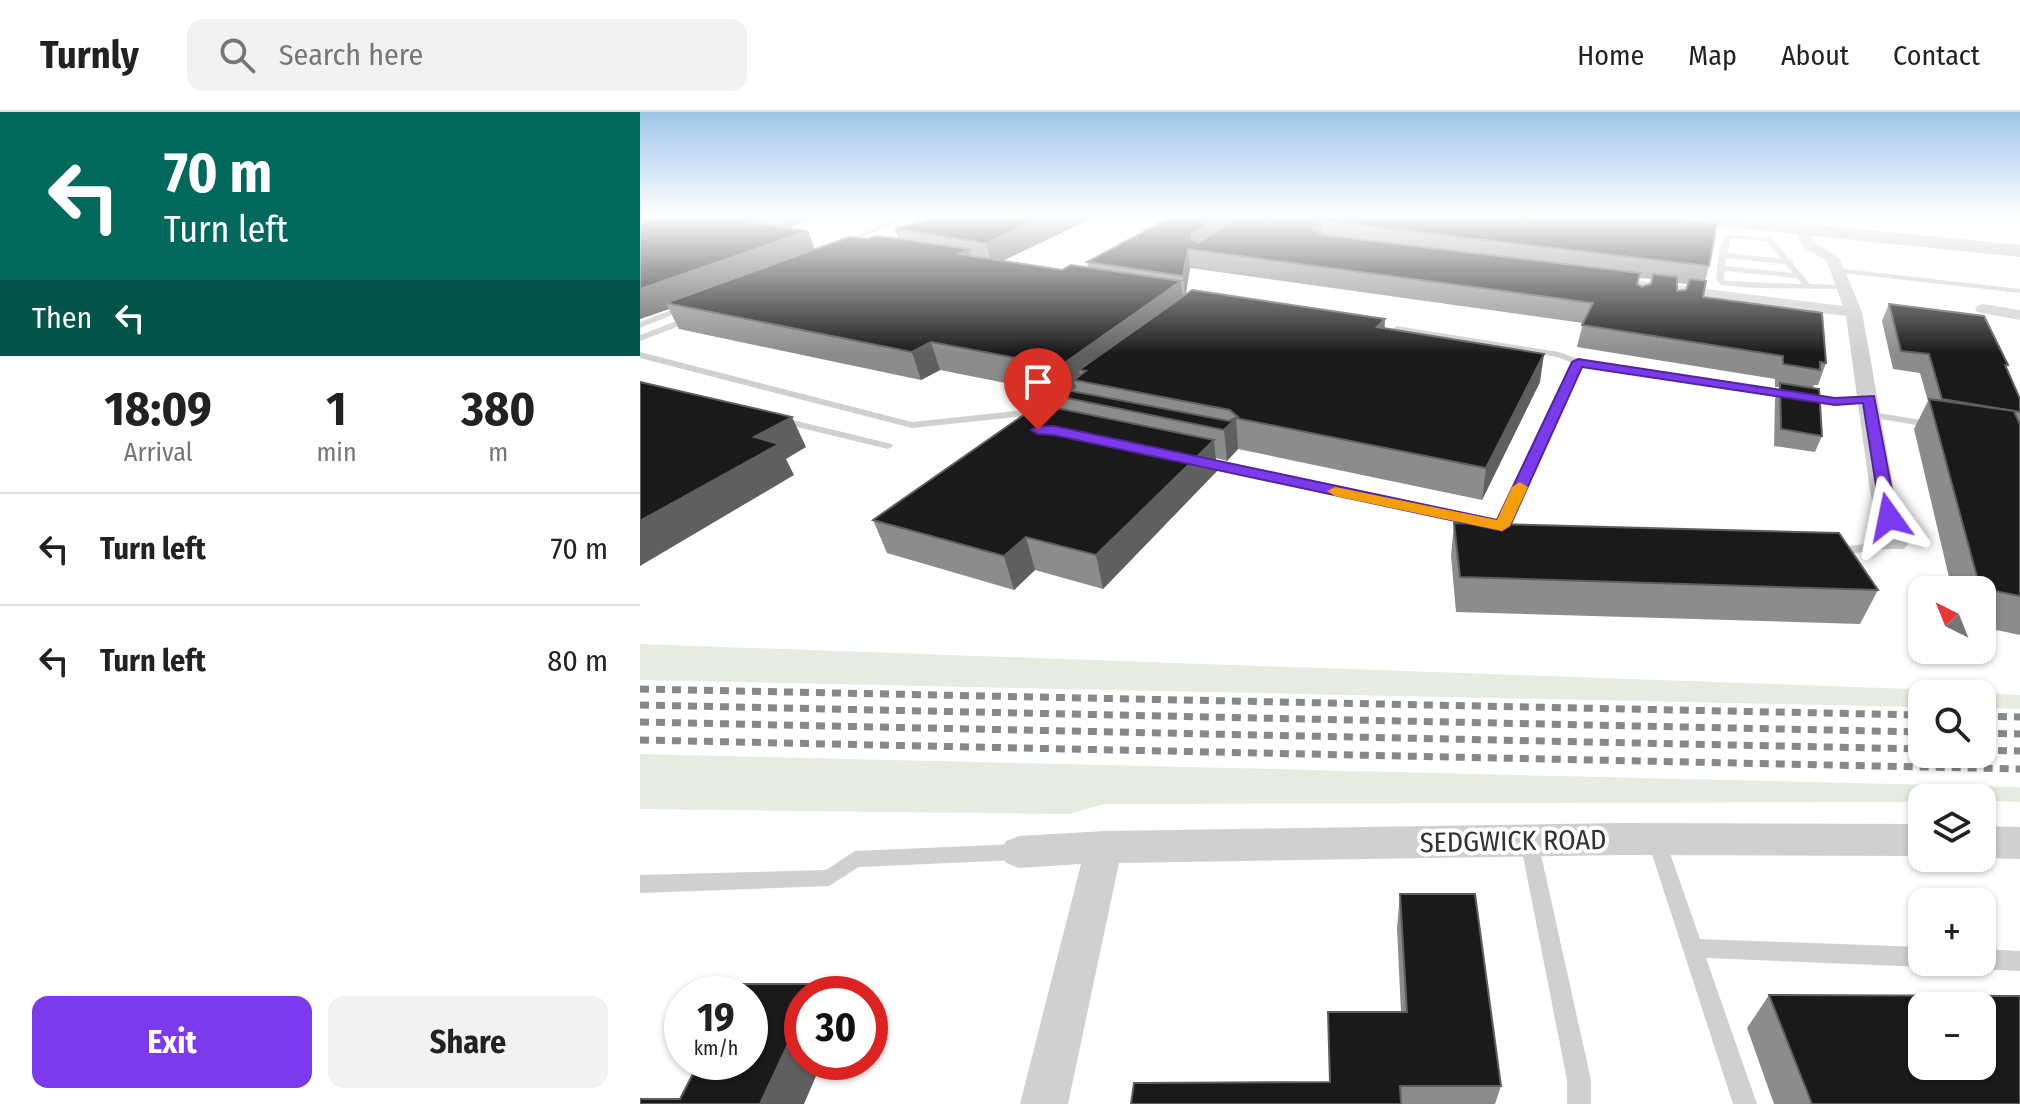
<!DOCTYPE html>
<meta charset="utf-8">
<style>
body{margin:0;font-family:"Fira Sans Condensed",sans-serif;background:#f2f2f2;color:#222;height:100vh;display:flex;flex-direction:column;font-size:30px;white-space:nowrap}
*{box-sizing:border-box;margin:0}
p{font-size:26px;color:#767676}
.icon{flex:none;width:44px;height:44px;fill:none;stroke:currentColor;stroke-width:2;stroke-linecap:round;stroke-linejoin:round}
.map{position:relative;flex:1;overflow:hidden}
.panel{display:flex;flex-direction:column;background:#fff;width:640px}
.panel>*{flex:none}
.banner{background:#00695c;color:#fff;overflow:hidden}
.needle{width:52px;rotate:317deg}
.fabs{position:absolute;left:1268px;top:464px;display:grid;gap:16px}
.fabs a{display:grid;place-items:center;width:88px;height:88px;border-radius:16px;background:#fff;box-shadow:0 2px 6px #0004;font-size:40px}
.speed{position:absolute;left:24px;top:864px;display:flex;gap:16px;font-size:40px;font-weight:700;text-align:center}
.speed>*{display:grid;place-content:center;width:104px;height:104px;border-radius:50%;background:#fff;box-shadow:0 2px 6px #0004;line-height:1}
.speed small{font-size:20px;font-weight:400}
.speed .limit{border:12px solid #d22;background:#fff;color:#111}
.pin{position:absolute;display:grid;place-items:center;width:68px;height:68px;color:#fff;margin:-82px -34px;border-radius:50% 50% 50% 0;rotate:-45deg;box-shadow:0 0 8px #0007}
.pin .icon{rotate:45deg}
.me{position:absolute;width:88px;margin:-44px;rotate:348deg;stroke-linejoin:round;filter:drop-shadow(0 0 6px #0008)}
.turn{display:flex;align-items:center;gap:28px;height:168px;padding:0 32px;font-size:36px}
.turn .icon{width:104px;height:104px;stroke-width:2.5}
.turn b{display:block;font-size:56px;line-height:68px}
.then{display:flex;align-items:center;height:76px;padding:0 32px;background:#0003;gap:16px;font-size:30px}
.eta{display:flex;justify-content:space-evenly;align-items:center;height:136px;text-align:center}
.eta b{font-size:48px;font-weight:700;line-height:56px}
.button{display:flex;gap:16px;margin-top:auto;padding:16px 32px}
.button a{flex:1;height:92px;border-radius:16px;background:#7c3aed;color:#fff;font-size:32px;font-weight:700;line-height:92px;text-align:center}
.button a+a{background:#f2f2f2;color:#222}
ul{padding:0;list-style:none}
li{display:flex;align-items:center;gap:24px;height:112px;padding:0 32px;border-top:2px solid #e0e0e0}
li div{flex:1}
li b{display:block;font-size:30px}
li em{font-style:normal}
header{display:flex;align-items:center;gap:48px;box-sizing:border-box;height:112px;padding:0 40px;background:#fff;border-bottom:2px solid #e0e0e0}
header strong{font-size:38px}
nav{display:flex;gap:44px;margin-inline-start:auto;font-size:28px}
.search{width:560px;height:72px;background:#f2f2f2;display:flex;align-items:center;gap:20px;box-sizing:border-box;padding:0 28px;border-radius:16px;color:#767676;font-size:30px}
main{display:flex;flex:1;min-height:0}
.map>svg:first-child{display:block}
</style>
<header>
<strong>Turnly</strong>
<div class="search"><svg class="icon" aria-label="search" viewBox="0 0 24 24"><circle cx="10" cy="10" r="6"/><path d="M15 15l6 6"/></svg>Search here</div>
<nav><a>Home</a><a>Map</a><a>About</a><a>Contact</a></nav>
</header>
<main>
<section class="panel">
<div class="banner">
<div class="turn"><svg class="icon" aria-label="left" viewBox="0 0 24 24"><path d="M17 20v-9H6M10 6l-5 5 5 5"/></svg><div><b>70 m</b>Turn left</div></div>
<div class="then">Then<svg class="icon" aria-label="left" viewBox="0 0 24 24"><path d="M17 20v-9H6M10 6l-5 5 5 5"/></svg></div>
</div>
<div class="eta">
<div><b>18:09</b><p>Arrival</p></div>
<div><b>1</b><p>min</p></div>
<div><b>380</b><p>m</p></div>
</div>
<ul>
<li><svg class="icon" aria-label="left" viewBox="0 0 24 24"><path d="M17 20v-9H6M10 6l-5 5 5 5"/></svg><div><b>Turn left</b></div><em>70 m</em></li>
<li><svg class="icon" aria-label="left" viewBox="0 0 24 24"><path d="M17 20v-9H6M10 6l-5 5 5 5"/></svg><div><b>Turn left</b></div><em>80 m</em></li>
</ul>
<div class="button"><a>Exit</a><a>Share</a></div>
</section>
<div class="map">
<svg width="1380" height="992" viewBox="0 0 1380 992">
<rect width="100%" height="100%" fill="#fff"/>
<g fill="#e6ecdf">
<polygon points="0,532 1271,577 1380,583 1380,597 1342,596 1342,582 1282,582 1282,595 0,568"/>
<polygon points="0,642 1380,675 1380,690 1282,686 1282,690 464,692 429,702 0,697"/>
</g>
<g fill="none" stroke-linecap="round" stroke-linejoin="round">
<g fill="#d0d0d0" fill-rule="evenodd">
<polygon points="265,103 274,103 207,131 202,130"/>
<polygon points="1295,103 1336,103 1333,105"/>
<polygon points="185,105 187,108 143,123 138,122"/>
<path d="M1087,123l44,3 19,22h4l-1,4 17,20 33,1 4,2 -4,2 -89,-1 -33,-3 -5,-5c2,-14 1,-34 11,-45zM1091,126l36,3 15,18 -55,-6zM1086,146l59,6 8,9 -68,-7zM1085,159l72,7 5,6 -76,-3 -2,-2z"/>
<polygon points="1196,156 1380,177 1380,181 1193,160 1193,156"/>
<polygon points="45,193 52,195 0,216 0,210"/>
<polygon points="52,203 56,206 55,208 0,229 0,223"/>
<polygon points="757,214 919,240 940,248 1195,287 1229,283 1234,286 1229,289 1195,293 941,253 869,412 883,415 885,418 879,422 557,353 551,350 557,347 858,409 933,251 917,245 754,219 753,217"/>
<polygon points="0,240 272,310 405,296 410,299 405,302 272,316 0,246"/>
<polygon points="1232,300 1294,310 1299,313 1294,316 1228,305 1227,303"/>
<polygon points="136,304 252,332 253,334 248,337 132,309 131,307"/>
<polygon points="1255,428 1260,429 1261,432 1260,435 1194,444 1188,440 1194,436"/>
<polygon points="1016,719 1023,721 1025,727 1060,827 1282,835 1282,850 1290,850 1289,852 1282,855 1066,846 1117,992 1093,992 1007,727 1009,721"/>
<polygon points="889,721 896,723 898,729 951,968 951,992 927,992 927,968 880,729 882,723"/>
<polygon points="379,732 386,734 388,740 386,746 379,748 219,755 189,774 0,781 0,763 186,758 215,739"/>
<polygon points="1342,837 1380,839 1380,859 1342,857 1335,854 1333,850 1342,850"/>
</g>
<g fill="#d0d0d0" fill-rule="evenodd">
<polygon points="1161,113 1166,114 1175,130 1200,147 1222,200 1254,379 1268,432 1264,437 1246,437 1242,432 1230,379 1206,204 962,174 954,169 962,164 1203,194 1187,149 1164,136 1154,117"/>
<polygon points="1343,192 1380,198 1380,208 1337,200 1335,197 1337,194"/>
<polygon points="983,711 1282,712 1282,744 983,743 479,751 428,992 380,992 441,752 379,756 366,751 360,740 366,729 379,724 464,719"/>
<polygon points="1342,714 1380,715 1380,747 1342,746"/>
</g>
<polygon fill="#bdbdbd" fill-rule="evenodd" points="1009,103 1076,103 1380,133 1380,145 1018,108"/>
<g stroke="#888" stroke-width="7" stroke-dasharray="9 7" stroke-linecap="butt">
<polyline points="0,577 1282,603"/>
<polyline points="0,593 1282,620"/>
<polyline points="1342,604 1380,605"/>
<polyline points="0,610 1282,637"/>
<polyline points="1342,621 1380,622"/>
<polyline points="0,628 1380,657"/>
<polyline points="1342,638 1380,639"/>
</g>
</g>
<g fill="#8c8c8c" fill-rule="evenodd">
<path d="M0,103h181l-33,13 20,3 6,18 53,-10h31l-3,-10 31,-9v-1l-10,-2 -1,-2h184l-97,46 60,9 26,-3 -1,-5 88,-47h462l72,51 -4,15 -2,16 123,66 -8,22h-4l-1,3 9,48 -7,16 -41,-6 1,-47 4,-12h-4v-8l-198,-32 6,-24 -393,-55 -4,26 199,35 155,53 -58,118 -244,-51 -11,12 -11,-3 1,13 -114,118 -68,-19 -21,20 -127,-37 -14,-33 182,-112 -3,-13 3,-2 -115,-23 -19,10 -242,-51 -10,-20 -29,10zM999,166l13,1 -1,5 -9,3 -5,-3zM1037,171l11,1 -2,6 -9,1z"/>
<polygon points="1249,192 1368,253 1366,256 1380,287 1380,523 1342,515 1342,478 1312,478 1274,317 1288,289 1280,261 1253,257 1242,209"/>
<polygon points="814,411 1238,478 1220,512 816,500 811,444"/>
<polygon points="760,782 861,974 855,992 491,992 689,970 761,900 757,816"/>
<polygon points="1129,883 1380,992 1134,992 1107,916"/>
</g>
<g fill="#5f5f5f">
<polygon points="141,103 181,103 146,117"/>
<polygon points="408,103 459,103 352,154 346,131"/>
<polygon points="582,103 586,103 587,119 552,138 552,122"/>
<polygon points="119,106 128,128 108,110"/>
<polygon points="683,109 683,127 673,117"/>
<polygon points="168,119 176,141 26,191 29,197 0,207 0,177"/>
<polygon points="329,137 335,161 319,142"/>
<polygon points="548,137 550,156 545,184 543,164"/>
<polygon points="541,169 544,195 446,259 439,258 441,269 434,268 436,276 426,283 420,254"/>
<polygon points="745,207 744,234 737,215"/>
<polygon points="291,230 300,258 281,268 272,240"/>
<polygon points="904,242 900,270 842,388 846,356"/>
<polygon points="152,305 166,335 146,347 154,363 0,454 0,409 114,325"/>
<polygon points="596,306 598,337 587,349 584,318"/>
<polygon points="574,328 577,359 463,477 456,443"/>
<polygon points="386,425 395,458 374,478 364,444"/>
<polygon points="176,872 184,882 171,882"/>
<polygon points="162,902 162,950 182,950 164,992 120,992"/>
</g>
<g fill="#1a1a1a" stroke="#5f5f5f" stroke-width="2" fill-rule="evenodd">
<polygon points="0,103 102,103 119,106 108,110 168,119 0,177"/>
<polygon points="291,103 408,103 346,131 255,117 286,108 287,105"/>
<polygon points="535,103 582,103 552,122 551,126 558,131 601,103 997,103 1077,111 1069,154 683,109 673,117 683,123 1000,161 997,172 1002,175 1011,172 1013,162 1037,165 1037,179 1046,178 1050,167 1066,169 1063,185 1182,201 1186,251 1180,250 1180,258 1143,252 1143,244 942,213 953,191 548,137 543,164 447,150"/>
<polygon points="237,124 329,137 319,142 422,158 431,153 541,169 420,254 291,230 272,240 26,191 209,125 227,127"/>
<polygon points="552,178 745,207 737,215 904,242 846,356 596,306 584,318 412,283 421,277 589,309 598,305 590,298 434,268 446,259 439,258"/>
<polygon points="1249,192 1344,204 1368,253 1365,253 1380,287 1380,300 1302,287 1289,242 1261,239"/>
<polygon points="0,270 152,305 114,325 139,332 0,409"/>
<polygon points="1140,271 1179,277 1182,324 1141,317"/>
<polygon points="1289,287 1374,299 1380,313 1380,484 1340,476"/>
<polygon points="407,294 574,328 456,443 386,425 364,444 233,408 395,295"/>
<polygon points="814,411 1199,421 1238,478 820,465"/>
<polygon points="760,782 835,782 861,974 760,974 761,992 491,992 494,971 690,970 688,900 767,900"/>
<polygon points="101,872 176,872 171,882 162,882 162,902 120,992 0,992 0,987 40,987 59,950 110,950 110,882 96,882"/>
<path d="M1129,883l251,1v108h-208zM1282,894h60v60h-60z"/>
</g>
<linearGradient id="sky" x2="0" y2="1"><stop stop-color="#9ec6ea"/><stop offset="0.43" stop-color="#fff"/><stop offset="1" stop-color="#fff" stop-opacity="0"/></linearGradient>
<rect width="1380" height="242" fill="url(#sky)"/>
<polygon fill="#7c3aed" stroke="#51269a" stroke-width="2" points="938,247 1195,286 1234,284 1257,405 1249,410 1241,405 1223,291 1195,293 942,255 870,414 862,419 414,323 398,322 391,318 398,314 414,314 857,408 932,250"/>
<polygon fill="#f59e0b" points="880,370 888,375 870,414 862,419 695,384 687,379 695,375 857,408 872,375"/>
<g text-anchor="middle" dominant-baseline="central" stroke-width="8" stroke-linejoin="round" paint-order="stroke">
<g font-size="28" fill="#333" stroke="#fff">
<text transform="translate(873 729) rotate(-1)">SEDGWICK ROAD</text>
</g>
</g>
</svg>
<div class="fabs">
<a><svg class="needle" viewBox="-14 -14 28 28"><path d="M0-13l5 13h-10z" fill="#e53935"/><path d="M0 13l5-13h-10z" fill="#767676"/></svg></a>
<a><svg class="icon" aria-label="search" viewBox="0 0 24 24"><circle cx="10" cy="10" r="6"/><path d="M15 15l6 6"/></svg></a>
<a><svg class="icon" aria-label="layers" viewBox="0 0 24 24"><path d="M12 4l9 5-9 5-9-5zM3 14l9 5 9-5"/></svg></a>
<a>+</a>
<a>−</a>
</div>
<div class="speed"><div>19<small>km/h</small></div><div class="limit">30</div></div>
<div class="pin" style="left:398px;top:318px;background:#d93025"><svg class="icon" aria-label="arrive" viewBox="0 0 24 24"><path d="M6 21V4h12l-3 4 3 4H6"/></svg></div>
<svg class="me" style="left:1249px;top:405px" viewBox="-20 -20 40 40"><path d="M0-17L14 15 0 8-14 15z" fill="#7c3aed" stroke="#fff" stroke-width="4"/></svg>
</div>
</main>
